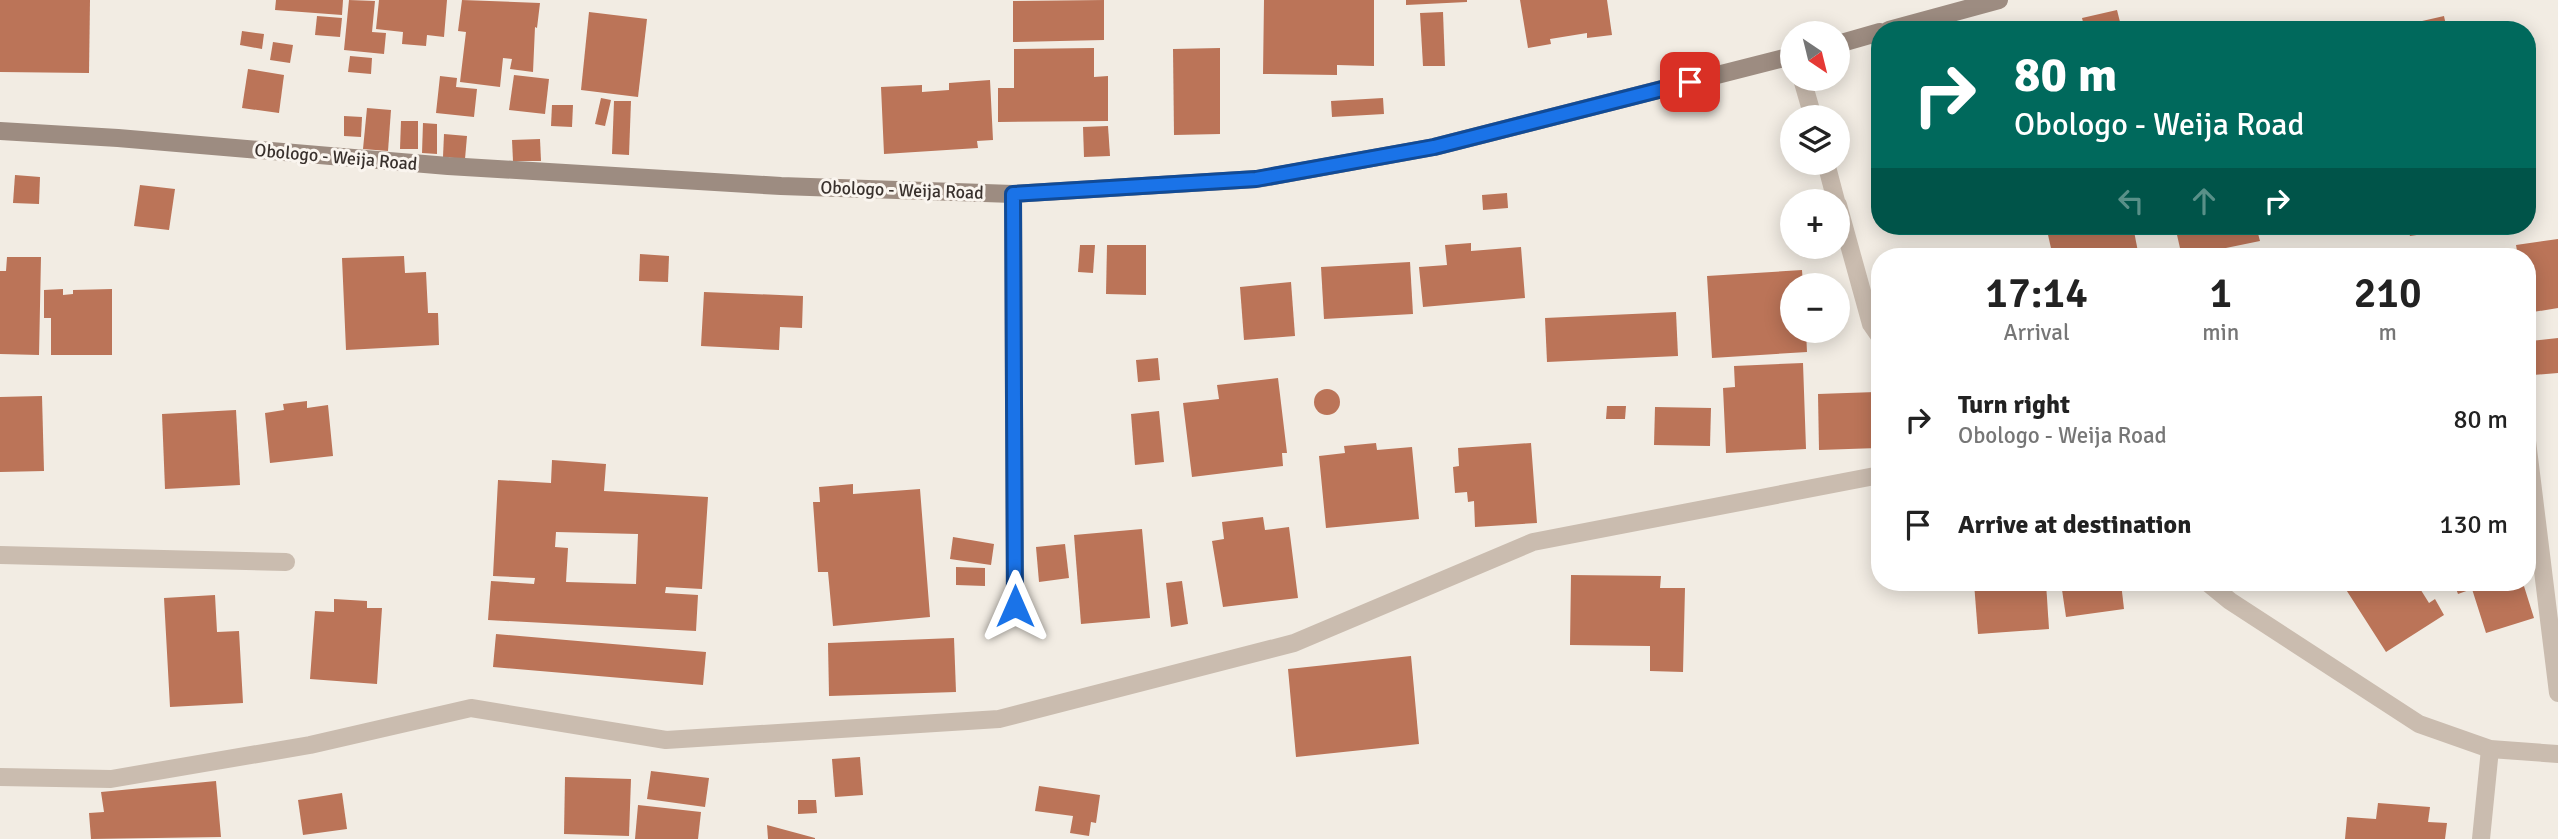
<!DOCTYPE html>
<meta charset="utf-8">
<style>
body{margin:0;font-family:Signika,sans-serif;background:#f6f6f6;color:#222;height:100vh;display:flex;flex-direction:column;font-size:26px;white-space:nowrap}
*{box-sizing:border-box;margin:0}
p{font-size:23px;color:#767676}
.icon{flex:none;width:38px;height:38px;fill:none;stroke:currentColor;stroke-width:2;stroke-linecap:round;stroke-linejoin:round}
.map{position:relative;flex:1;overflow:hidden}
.panel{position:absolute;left:1871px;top:248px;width:665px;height:343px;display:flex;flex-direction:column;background:#fff;border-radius:28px;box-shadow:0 4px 18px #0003}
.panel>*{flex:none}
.hud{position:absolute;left:1871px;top:21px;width:665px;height:214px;border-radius:28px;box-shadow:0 4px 18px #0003;background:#00695c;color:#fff;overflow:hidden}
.needle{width:46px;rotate:145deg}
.controls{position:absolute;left:1780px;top:21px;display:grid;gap:14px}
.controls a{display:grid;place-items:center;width:70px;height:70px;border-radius:50%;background:#fff;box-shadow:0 4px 18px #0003;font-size:35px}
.pin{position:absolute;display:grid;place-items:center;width:60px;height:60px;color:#fff;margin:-30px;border-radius:14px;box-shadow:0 4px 10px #0006}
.me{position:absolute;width:77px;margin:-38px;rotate:0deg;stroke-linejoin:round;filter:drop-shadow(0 0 5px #0008)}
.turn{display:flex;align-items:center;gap:24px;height:147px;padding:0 28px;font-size:32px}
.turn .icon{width:91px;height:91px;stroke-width:2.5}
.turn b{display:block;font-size:49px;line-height:60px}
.lanes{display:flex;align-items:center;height:66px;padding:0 28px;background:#0003;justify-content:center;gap:35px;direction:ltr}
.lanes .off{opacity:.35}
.eta{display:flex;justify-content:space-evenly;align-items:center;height:119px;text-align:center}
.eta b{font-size:42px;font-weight:600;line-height:49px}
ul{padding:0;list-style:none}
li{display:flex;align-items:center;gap:21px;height:105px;padding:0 28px}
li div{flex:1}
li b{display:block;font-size:26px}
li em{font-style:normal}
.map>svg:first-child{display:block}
</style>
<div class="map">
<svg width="2558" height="839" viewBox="0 0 2558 839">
<rect width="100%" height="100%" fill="#f2ece3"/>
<g fill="#bb7458" fill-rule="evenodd">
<polygon points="0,0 90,0 89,73 0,72"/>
<polygon points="276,0 343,0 342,15 275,10"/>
<polygon points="349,0 375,1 372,32 386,33 384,54 344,50"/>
<polygon points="379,0 447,0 444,37 427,35 426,46 402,44 403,32 376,29"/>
<polygon points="462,0 540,3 537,28 535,27 533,72 510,69 512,59 503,58 500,87 460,82 466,32 458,31"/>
<polygon points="1104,0 1104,40 1013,42 1013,1"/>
<polygon points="1264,0 1374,0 1374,66 1337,65 1337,75 1263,74"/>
<polygon points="1406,0 1467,0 1467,2 1406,5"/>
<polygon points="1520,0 1607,0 1612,35 1587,38 1587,33 1550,39 1551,44 1528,48"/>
<polygon points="2117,10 2122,30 2085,30 2082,18"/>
<polygon points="589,12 647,19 638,97 581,90"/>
<polygon points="1443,12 1445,66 1423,66 1420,13"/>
<polygon points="317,16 342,18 340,37 315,35"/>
<polygon points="2444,16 2447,30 2387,30 2387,29"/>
<polygon points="242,31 264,34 262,49 240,45"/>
<polygon points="273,42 293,45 290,63 270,60"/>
<polygon points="1094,48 1094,77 1108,76 1108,121 998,122 998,88 1014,88 1014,49"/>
<polygon points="1220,48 1220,134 1174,135 1173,49"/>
<polygon points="350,56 372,58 371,74 348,72"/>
<polygon points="248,69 284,75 279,113 242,108"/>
<polygon points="514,75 549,79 545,114 509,110"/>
<polygon points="440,76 457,78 456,87 477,89 474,117 436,113"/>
<polygon points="990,80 993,140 977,141 978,148 884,154 881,87 922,85 922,92 949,90 949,83"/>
<polygon points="601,98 611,100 605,126 595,124"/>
<polygon points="1383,98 1384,114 1332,117 1331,101"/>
<polygon points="614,101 631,101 629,155 612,154"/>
<polygon points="552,105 573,105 572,127 551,126"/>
<polygon points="367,108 391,110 388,151 363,149"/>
<polygon points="344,116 362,117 361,137 344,136"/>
<polygon points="401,121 418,121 418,149 400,149"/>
<polygon points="423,123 437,124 437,154 422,153"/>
<polygon points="1108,126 1110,156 1084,157 1083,127"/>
<polygon points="444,134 467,136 465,159 443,157"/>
<polygon points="540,139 541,161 513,161 512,140"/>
<polygon points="15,175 40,177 39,204 13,203"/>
<polygon points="140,185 175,189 169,230 134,226"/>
<polygon points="1507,193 1508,208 1483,210 1482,195"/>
<polygon points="2046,226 2133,226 2139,257 2053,257"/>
<polygon points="2175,226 2256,226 2260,241 2182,257"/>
<polygon points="2407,226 2469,226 2470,227 2410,236"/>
<polygon points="2558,239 2558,308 2527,313 2527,257 2518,257 2516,245"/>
<polygon points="1471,243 1471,251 1521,247 1525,298 1423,307 1419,267 1447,265 1445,245"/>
<polygon points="1080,245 1095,245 1093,273 1078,272"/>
<polygon points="1107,245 1146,245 1146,295 1106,294"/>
<polygon points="640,254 669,256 668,282 639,281"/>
<polygon points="404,256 405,273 426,272 428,313 438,313 439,345 346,350 342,258"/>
<polygon points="7,257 41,257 39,355 0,354 0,271 6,271"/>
<polygon points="1410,262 1413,314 1324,319 1321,267"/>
<polygon points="1802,270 1803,285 1792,285 1792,331 1806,331 1807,352 1712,358 1707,276"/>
<polygon points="1291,282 1295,336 1244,340 1240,287"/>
<polygon points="63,289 63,295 73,294 73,290 112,289 112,355 51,355 51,318 44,318 44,290"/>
<polygon points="704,292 803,296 802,328 780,327 779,350 701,346"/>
<polygon points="1676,312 1678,356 1547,362 1545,318"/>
<polygon points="2558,338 2558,373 2533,375 2531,341"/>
<polygon points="1158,358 1160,380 1138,382 1136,360"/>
<polygon points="1803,363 1806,449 1726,453 1723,388 1735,387 1734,366"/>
<polygon points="1278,378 1287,453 1282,453 1283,466 1192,477 1183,403 1219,399 1217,385"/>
<circle cx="1327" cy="402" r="13"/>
<polygon points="1876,392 1878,448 1819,450 1818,394"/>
<polygon points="42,396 44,471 0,472 0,397"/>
<polygon points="307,401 307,408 328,405 333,456 270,463 265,413 284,410 283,404"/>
<polygon points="1607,406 1626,406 1625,419 1606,419"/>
<polygon points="1655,407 1711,408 1710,446 1654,445"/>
<polygon points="236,410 240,485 165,489 162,414"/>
<polygon points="1159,411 1164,462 1135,465 1131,414"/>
<polygon points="1376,443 1377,450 1412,447 1419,519 1326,528 1319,456 1345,453 1344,446"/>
<polygon points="1531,443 1537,523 1475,527 1474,501 1468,502 1467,492 1455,493 1453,467 1459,466 1458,448"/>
<path d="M552,460l54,4 -2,27 104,6 -6,92 -36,-2 -1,6 33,2 -2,36 -208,-11 3,-39 43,3 1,-6 -42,-2 5,-96 53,3zM556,532l82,2 -2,50 -70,-2 2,-34 -13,-1z"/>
<polygon points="853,484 853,494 920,489 930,617 833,626 828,572 818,572 813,502 820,502 819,487"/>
<polygon points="1263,517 1265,530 1289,527 1298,598 1223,607 1212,541 1224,539 1222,522"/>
<polygon points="1142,529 1150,618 1081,624 1074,535"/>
<polygon points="953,537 994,544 991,565 950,559"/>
<polygon points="1065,544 1069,578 1039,582 1036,547"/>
<polygon points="956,567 985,568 985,586 956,585"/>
<polygon points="1571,575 1661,576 1660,588 1685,588 1683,672 1650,671 1650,646 1570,645"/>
<polygon points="1182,581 1188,624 1171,627 1166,583"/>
<polygon points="1974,583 2046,583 2049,629 1978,634"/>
<polygon points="2061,583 2121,583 2124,609 2066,617"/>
<polygon points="2244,583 2259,583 2250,589"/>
<polygon points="2353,583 2421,583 2419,587 2429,603 2435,599 2444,615 2386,652 2345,588"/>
<polygon points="2454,583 2523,583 2534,618 2486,633 2472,589 2458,594"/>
<polygon points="215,595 217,632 239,631 243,703 170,707 164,598"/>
<polygon points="334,599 367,601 367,608 382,608 377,684 310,679 315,611 334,612"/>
<polygon points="496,634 706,652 703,685 493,667"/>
<polygon points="954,638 956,692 829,696 828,643"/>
<polygon points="1411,656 1419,744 1296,757 1288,669"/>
<polygon points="860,757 863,795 835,797 832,759"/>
<polygon points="651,771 709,778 705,807 647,799"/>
<polygon points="565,777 631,779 629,836 564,834"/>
<polygon points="216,781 221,837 91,839 89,813 104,812 101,792"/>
<polygon points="1039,786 1100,795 1096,823 1091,822 1089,836 1070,833 1073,816 1035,811"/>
<polygon points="342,793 347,829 303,835 298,800"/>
<polygon points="798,800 816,800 817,813 798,814"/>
<polygon points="2378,803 2430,807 2428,822 2447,823 2445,839 2345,839 2347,817 2376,819"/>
<polygon points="638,805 701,812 698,839 635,839"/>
<polygon points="767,825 815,838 815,839 768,839"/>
</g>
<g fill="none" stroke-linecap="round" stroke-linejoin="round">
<g stroke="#cabcaf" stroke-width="18">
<polyline points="1802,79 1813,117"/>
<polyline points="1826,163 1836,201"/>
<polyline points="1013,194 1015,606"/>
<polyline points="1838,205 1871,324 1880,337"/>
<polyline points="2527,441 2558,693"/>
<polyline points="0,555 286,562"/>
<polyline points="2208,583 2230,601 2419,724 2490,749 2558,754"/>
<polyline points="0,777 111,779 310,745 471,708 666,740 999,719 1294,643 1533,542 1880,475"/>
<polyline points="2481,839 2490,749"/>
</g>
<g stroke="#9d8c81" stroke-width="18">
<polyline points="1889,30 1999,0"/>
<polyline points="1838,44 1880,32"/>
<polyline points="0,131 118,138 448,166 781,186 1013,194 1257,179 1434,147 1792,56"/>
</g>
</g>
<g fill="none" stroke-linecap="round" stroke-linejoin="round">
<defs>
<polyline id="route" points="1015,606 1013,194 1256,179 1434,147 1690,82"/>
</defs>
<use href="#route" stroke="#114b97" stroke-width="18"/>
<use href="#route" stroke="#1a73e8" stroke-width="12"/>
</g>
<g text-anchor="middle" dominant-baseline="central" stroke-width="6" stroke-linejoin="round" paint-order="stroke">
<g font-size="18" fill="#39312d" stroke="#faf5ef">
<text transform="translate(336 157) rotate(5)">Obologo - Weija Road</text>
<text transform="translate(902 190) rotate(2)">Obologo - Weija Road</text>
</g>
</g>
</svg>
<div class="controls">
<a><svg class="needle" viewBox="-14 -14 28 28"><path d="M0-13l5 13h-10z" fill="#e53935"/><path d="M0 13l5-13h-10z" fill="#767676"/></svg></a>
<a><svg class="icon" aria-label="layers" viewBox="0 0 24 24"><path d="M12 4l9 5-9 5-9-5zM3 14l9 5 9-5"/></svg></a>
<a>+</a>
<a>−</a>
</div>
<div class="pin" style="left:1690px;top:82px;background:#d93025"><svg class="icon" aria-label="arrive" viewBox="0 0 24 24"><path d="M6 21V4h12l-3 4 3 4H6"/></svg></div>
<svg class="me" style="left:1015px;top:606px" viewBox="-20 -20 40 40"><path d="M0-17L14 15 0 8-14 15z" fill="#1a73e8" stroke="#fff" stroke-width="4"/></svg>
<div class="hud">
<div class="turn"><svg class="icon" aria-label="right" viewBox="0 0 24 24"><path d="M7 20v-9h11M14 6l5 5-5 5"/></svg><div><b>80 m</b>Obologo - Weija Road</div></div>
<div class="lanes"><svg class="icon off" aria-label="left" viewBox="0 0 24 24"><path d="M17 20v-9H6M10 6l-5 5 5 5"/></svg><svg class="icon off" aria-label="ahead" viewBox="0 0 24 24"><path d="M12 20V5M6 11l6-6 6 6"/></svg><svg class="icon" aria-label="right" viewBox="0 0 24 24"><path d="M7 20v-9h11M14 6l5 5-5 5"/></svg></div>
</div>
<section class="panel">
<div class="eta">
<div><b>17:14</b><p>Arrival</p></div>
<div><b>1</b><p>min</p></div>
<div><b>210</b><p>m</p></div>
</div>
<ul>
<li><svg class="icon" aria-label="right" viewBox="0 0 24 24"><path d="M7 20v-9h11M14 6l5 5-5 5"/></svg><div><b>Turn right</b><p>Obologo - Weija Road</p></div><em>80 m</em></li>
<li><svg class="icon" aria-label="arrive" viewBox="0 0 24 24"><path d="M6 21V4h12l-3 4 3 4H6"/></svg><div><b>Arrive at destination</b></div><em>130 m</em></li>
</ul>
</section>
</div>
